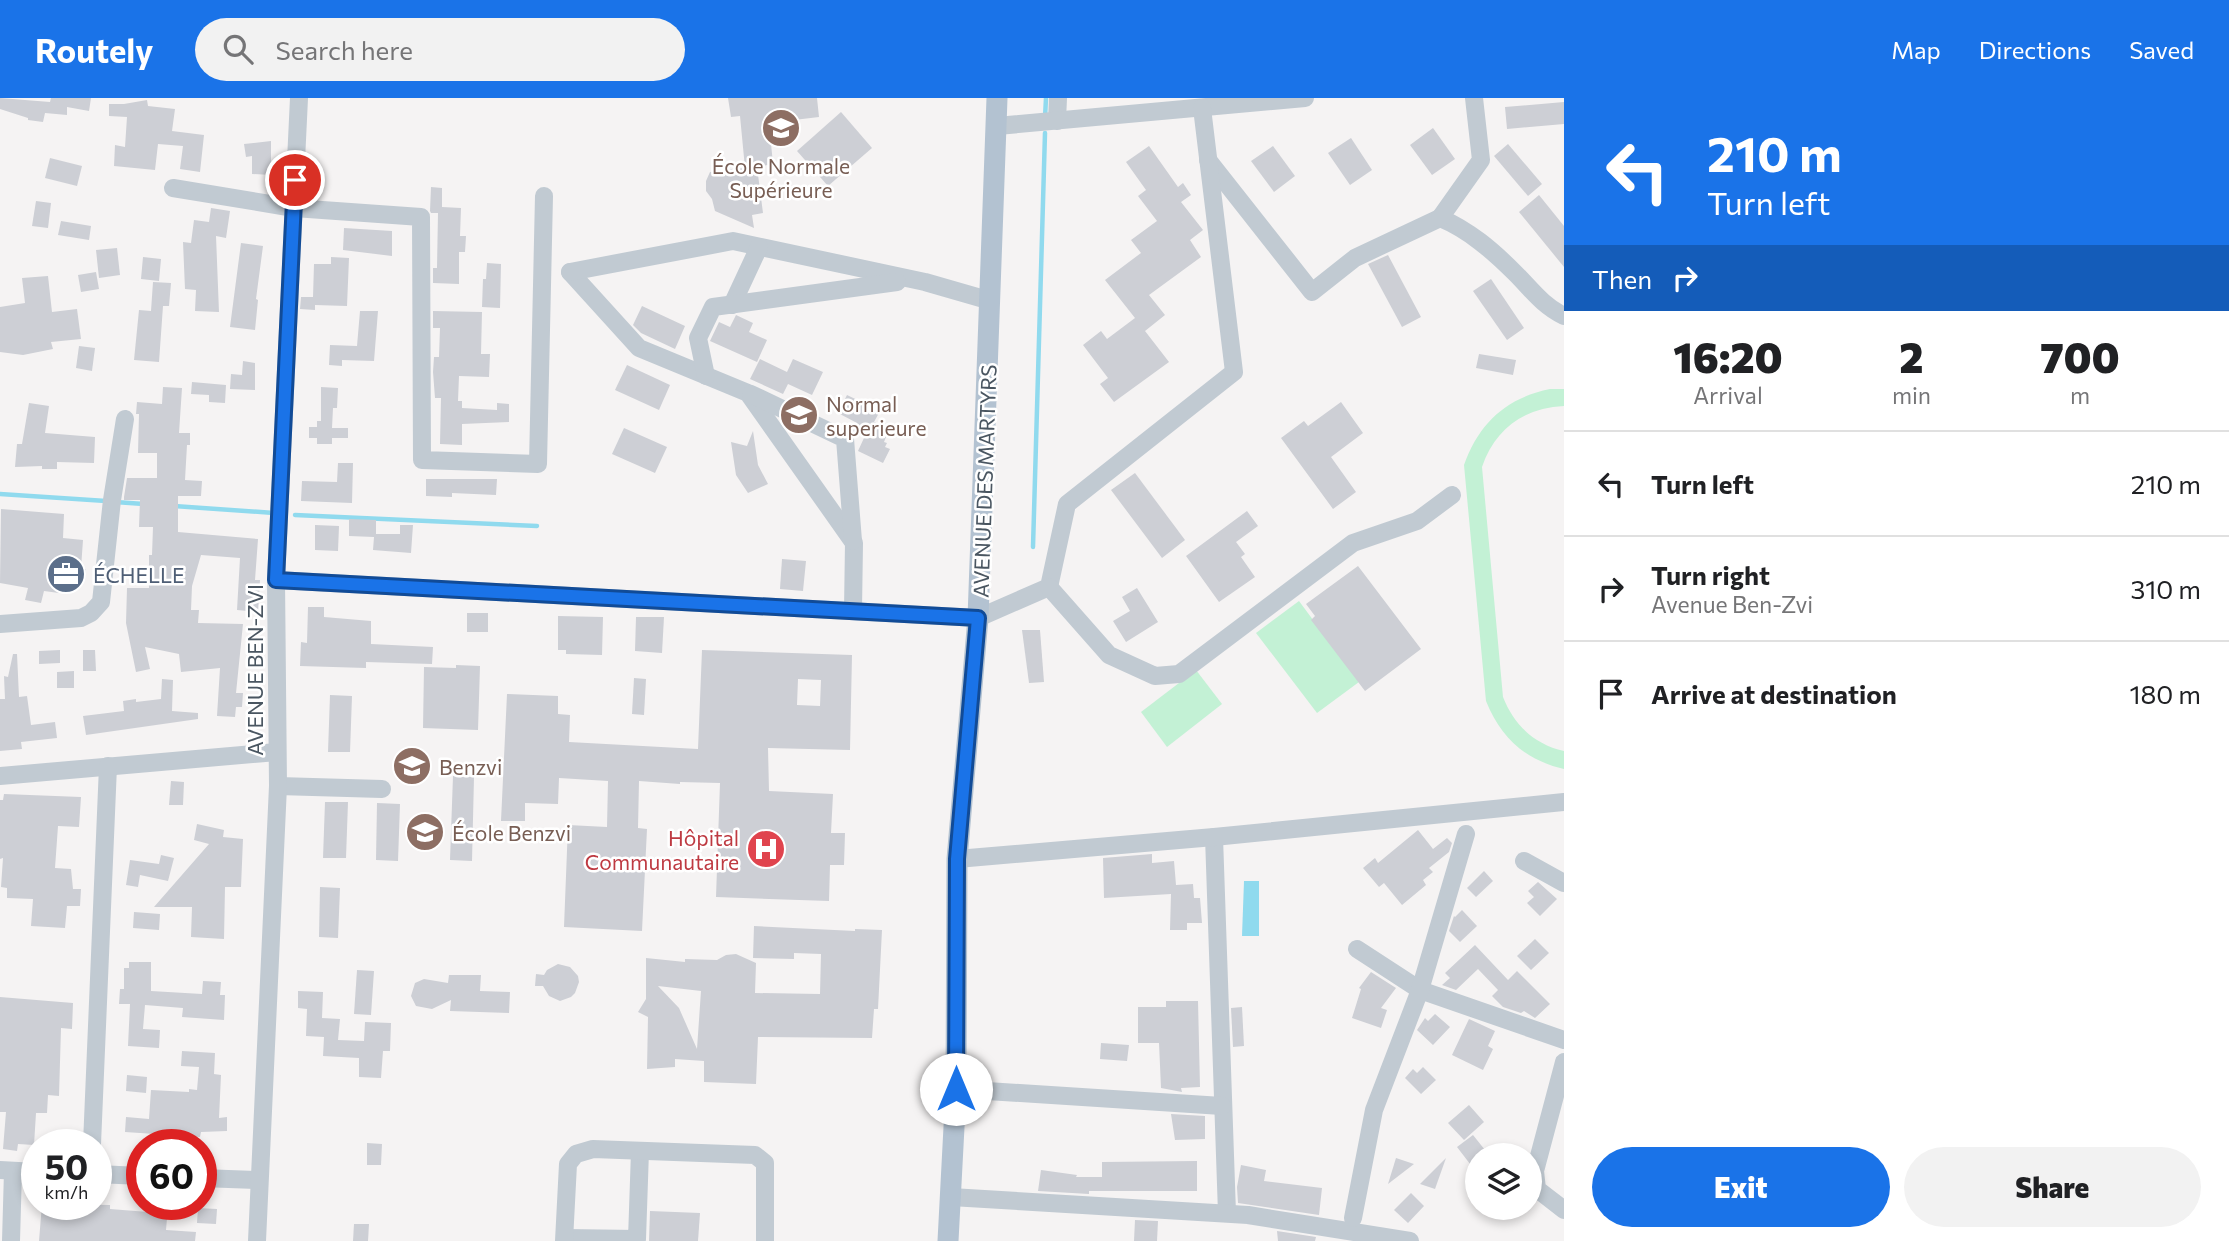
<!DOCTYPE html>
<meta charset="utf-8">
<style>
body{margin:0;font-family:Commissioner,sans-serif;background:#f2f2f2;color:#202124;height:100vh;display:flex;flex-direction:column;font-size:26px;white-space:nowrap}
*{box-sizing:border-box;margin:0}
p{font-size:23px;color:#757577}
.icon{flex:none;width:38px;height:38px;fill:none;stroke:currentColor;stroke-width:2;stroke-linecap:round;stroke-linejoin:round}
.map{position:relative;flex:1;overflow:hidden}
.sheet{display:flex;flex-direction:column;background:#fff;width:665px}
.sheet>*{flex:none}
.guide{background:#1a73e8;color:#fff;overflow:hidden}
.fabs{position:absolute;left:1465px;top:1045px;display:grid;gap:14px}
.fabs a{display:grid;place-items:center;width:77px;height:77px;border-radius:50%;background:#fff;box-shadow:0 4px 10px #0003;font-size:35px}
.speed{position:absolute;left:21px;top:1031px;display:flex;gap:14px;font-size:35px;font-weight:700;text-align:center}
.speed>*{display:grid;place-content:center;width:91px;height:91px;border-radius:50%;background:#fff;box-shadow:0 4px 10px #0003;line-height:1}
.speed small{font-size:18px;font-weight:400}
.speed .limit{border:10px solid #d22;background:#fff;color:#111}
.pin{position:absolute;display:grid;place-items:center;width:60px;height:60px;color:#fff;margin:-30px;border:4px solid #fff;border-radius:50%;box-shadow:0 2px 7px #0007}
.me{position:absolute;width:77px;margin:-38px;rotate:0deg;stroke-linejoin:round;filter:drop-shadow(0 0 5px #0008)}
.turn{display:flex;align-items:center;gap:24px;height:147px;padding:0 28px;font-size:32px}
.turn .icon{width:91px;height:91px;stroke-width:2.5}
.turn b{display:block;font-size:49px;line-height:60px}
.then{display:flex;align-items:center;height:66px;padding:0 28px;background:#0003;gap:14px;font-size:26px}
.eta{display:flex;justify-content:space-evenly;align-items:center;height:119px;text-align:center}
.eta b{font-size:42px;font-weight:800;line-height:49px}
.button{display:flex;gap:14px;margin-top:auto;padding:14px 28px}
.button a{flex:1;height:80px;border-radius:42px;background:#1a73e8;color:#fff;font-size:28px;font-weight:800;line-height:80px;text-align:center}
.button a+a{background:#f2f2f2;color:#202124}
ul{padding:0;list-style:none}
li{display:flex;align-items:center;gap:21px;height:105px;padding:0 28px;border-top:2px solid #e0e0e0}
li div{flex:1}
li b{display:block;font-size:26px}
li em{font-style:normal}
header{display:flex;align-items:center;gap:42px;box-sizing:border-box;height:98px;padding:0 35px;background:#1a73e8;color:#fff}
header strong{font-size:33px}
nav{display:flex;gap:38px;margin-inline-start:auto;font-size:24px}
.search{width:490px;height:63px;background:#f2f2f2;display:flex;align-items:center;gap:18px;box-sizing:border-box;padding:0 24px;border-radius:38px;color:#757577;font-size:26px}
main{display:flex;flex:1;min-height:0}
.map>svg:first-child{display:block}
</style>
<header>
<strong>Routely</strong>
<div class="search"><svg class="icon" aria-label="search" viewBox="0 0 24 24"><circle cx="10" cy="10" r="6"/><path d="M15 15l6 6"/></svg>Search here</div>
<nav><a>Map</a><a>Directions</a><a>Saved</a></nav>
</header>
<main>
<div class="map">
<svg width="1564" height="1143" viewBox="0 0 1564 1143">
<rect width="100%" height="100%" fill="#f5f3f3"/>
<g fill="#c3f1d5">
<path d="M1550,291h14v17c-40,2 -69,23 -82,61l21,230c11,28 31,47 61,54v18c-39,-9 -63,-31 -78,-68l-22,-236c15,-42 42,-67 86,-76z"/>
<polygon points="1299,503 1359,584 1317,615 1256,535"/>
<polygon points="1196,572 1222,606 1167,649 1141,614"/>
</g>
<polygon fill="#90daee" points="1244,783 1259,783 1259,838 1242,838"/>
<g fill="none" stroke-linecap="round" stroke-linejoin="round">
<g stroke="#90daee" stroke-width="4.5">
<polyline points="1045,20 1046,0"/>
<polyline points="0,396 106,403"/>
<polyline points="115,404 144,406"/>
<polyline points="174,408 274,415"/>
<polyline points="295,417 537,428"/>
<polyline points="1033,449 1045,35"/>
</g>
</g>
<g fill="#cdcfd5" fill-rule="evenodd">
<polygon points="0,0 50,4 51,0 91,0 89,13 67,9 67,17 45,15 43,24 28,22 28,20 0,11"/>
<polygon points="728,0 817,0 819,19 769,25 773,66 757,69 763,115 752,117 754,130 715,113 712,101 706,93 706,83 710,74 745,70 740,18 731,19"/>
<polygon points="147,2 148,8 175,11 172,33 204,37 200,74 180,71 183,48 158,46 155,72 114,68 115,47 125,49 127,19 109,18 109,6 124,6"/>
<polygon points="1564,4 1564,26 1507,31 1505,9"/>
<polygon points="841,14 872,50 828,88 797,53"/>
<polygon points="1433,30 1455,61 1432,77 1410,47"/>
<polygon points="1351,40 1372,72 1350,87 1328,55"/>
<polygon points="271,43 271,77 252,76 252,58 246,59 244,46"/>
<polygon points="1508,46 1542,86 1528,98 1494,58"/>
<polygon points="1149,48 1178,89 1183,85 1191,97 1181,104 1203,132 1190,142 1201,159 1149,197 1165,217 1145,233 1169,264 1114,304 1100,286 1108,280 1083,247 1101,233 1107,241 1135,220 1105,182 1141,155 1131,142 1157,123 1138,98 1146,92 1126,64"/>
<polygon points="1273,48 1295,78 1274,94 1251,63"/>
<polygon points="50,60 82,68 77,88 45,80"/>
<polygon points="431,89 442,90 442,109 461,110 460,138 466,138 465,154 459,154 459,186 433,185 433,170 437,170 438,115 431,115 430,113"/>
<polygon points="1539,97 1564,128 1564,169 1519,114"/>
<polygon points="36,103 51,105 48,130 32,128"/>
<polygon points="211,110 230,113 226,140 216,138 219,214 195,213 196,192 185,191 183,144 191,145 194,122 209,124"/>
<polygon points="61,123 91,128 89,142 58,137"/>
<polygon points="344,130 392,133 392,158 343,152"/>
<polygon points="241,145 263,148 256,201 258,202 255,232 230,229"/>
<polygon points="117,150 120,177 99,180 96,152"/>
<polygon points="1388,157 1421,219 1402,229 1368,166"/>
<polygon points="143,159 161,161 159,183 141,181"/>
<polygon points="331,159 349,160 347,208 315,207 315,212 300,211 301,199 313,199 314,166 331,166"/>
<polygon points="487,165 501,166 500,210 482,209 483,181 486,181"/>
<polygon points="96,174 99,191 81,194 78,177"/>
<polygon points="48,178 52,214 77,211 81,241 51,244 53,251 23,257 0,254 0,209 25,205 22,180"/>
<polygon points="1491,181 1524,230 1507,242 1473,193"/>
<polygon points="153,184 171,185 169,208 163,208 159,264 134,262 139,212 151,213"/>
<polygon points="642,208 685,228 675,251 641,235 633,227"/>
<polygon points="360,213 378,213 374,263 342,262 342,268 329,267 330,247 357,248"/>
<polygon points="433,213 482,214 481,256 490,256 489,279 459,278 458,303 462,303 462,310 497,312 497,305 509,306 509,324 462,326 462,347 440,346 441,300 435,300 433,274 434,259 439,259 440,230 433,230"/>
<polygon points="736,217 753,225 749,234 767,242 757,264 710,243 719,224 730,229"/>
<polygon points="79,248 95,250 92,273 76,270"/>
<polygon points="1479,256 1516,262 1513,277 1476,270"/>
<polygon points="760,261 787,274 793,261 823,274 812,297 788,286 783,296 750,281"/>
<polygon points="243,263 255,265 255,292 230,291 231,276 242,277"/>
<polygon points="627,267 670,287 659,312 615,292"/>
<polygon points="192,284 226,287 225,305 209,304 209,297 191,296"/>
<polygon points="163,289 182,290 179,335 190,335 190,347 187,347 185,382 202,383 201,398 178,398 178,434 258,441 255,482 260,482 258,514 237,512 240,460 201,457 192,488 191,512 199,512 198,525 243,526 236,595 243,595 242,609 236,609 235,619 217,618 220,570 181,574 179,556 145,549 150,571 136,574 126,525 127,490 149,490 149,457 152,457 153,429 139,429 140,402 124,402 124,399 127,380 157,380 157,355 138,355 139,316 136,316 137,304 162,306"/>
<polygon points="321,289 338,290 337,310 333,310 332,330 348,330 348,340 332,340 332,346 317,346 317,340 309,340 309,329 317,329 317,323 321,323"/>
<polygon points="847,297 880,313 874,324 885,329 884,332 888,334 884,344 887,345 885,349 890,351 883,365 858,353 864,340 853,333 857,325 838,315"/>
<polygon points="1341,304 1363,335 1331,359 1356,394 1333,411 1281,340 1304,323 1308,328"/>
<polygon points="29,305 49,308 45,335 95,339 94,365 57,364 57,371 42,371 42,368 15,369 17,346 22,346"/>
<polygon points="624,330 667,349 655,375 612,356"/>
<polygon points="753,333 758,367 768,386 748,395 736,377 731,344 747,348"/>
<polygon points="338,365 353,365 352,405 301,403 302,383 337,384"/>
<polygon points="1135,375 1185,442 1162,460 1111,392"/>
<polygon points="426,381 497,381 496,397 452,395 452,399 426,398"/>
<polygon points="1,411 64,416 63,440 83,442 81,470 86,471 85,482 59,483 59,495 44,493 41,505 25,502 28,490 0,485"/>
<polygon points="1247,413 1258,428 1236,444 1245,456 1241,459 1255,479 1219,504 1186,458"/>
<polygon points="349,421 376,422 376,436 400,436 400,427 413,427 411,455 373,452 374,439 349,438"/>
<polygon points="315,427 339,428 338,453 315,452"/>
<polygon points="782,461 806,463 803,493 780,491"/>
<polygon points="1358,468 1421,551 1365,593 1311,522 1315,518 1306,506"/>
<polygon points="1137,490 1158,524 1126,544 1113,523 1130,513 1122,499"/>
<polygon points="308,509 324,509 324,519 371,523 371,546 433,549 432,566 366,564 366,570 300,568 301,544 307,545"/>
<rect x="467" y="515" width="21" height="19"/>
<polygon points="558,518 603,519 602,557 566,556 566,552 558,552"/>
<polygon points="636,519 664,519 662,555 635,553"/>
<polygon points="1022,532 1040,532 1044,584 1029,585"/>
<polygon points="60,552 60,565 39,566 39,553"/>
<polygon points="83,552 95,552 96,573 83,573"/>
<path d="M702,552l150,5 -2,95 -82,-2 1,43 64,3 -2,39h14l-1,32h-14l-1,36 -113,-4 4,-114 -40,-1v2l-41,-3 -1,47 9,1 -5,102 -78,-4 4,-102 39,2 1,-46 -49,-3 -1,26 -33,-1v18h-24l6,-127 51,2v18l12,1 -1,27 129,7zM798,581l23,1 -1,26 -23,-1z"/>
<polygon points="13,556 17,556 19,599 27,598 31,627 55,624 57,640 21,644 22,651 0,653 0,601 5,601 4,578 8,579"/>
<polygon points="456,567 480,568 478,632 423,630 424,569 456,570"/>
<polygon points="74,573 74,590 57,590 57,574"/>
<polygon points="634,580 646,581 644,617 632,616"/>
<polygon points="162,581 173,582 172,613 198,615 198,621 86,637 83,618 124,613 123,603 136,601 136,604 161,601"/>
<polygon points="330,597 352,598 350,654 328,654"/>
<polygon points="453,678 474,679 472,763 450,762"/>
<polygon points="171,683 184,684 183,707 169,707"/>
<polygon points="4,696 81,699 79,729 58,728 55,770 71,771 73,791 81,791 80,808 67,808 65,830 31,828 33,801 7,800 7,790 1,789 3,760 0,761 0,702 3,702"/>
<polygon points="325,704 348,704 346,760 323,760"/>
<polygon points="377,705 400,706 398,763 376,762"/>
<polygon points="197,726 224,732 223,739 243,741 241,789 225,789 224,841 191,839 192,809 154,809 209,746 194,742"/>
<polygon points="1418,732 1433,751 1447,740 1452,745 1449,754 1429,770 1433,774 1423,782 1426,787 1402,807 1384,785 1379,789 1363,770 1375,760 1378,765"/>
<polygon points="1152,756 1152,765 1174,763 1176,787 1193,786 1194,800 1200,800 1202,825 1187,825 1187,832 1170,832 1171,796 1104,800 1103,760"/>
<polygon points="161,757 174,760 168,783 140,777 138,789 126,787 130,762 159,766"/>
<polygon points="1484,773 1493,783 1476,799 1467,790"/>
<polygon points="1538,784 1557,801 1540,818 1527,805 1534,799 1528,793"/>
<polygon points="320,789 340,790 338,840 319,839"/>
<polygon points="1462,812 1477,828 1460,844 1449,833 1454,818 1455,819"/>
<polygon points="134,814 160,816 159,832 133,830"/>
<path d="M754,828l101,5v-2l27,1 -4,79h-4l-2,29 -114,-1 -2,47 -52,-2v-21l-29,-2v8l-28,2 1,-52 -10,-5 8,-13v-41l39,4v-3l32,1 9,-5 10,-1 20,9 -1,30 65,1 1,-40 -27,-1v6l-41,-1zM658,888l43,5 -4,58 -18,-41z"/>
<polygon points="1535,841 1549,855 1531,872 1517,858"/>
<polygon points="1475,847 1508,882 1517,873 1550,906 1535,920 1524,913 1521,915 1503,909 1492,898 1498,892 1478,871 1456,892 1442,887 1450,880 1445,875"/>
<polygon points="129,864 151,864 151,893 202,896 203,883 221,884 220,897 225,897 224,922 182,919 183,910 145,907 143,931 160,932 159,950 128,948 130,906 119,906 120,891 124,891 124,870 129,870"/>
<polygon points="558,866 570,869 578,878 579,884 575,895 571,899 560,903 549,898 543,888 535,888 536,876 544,877 547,872"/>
<polygon points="357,872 374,873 371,917 354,916"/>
<polygon points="1371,874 1396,890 1381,910 1387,912 1381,930 1352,920 1361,891 1359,890"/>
<polygon points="449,877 481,877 480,893 510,894 509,915 450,913 451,902 432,911 416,908 411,898 415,885 424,881 448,885"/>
<polygon points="298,893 323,894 322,920 340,921 338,942 364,943 365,924 391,925 390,953 383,953 381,980 359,979 359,960 323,958 324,939 306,938 307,911 298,910"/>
<polygon points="0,899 73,905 72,931 61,930 59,998 48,997 47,1015 36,1015 34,1047 18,1046 17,1053 3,1051 6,1014 0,1014"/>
<polygon points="1166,903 1198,903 1200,989 1181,990 1182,994 1161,990 1159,945 1138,945 1138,909 1166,909"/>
<polygon points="1242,909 1244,948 1233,949 1231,910"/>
<polygon points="1435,916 1450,929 1433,947 1417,932 1425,920 1428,923"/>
<polygon points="1469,921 1495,933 1488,948 1493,951 1483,972 1452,957"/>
<polygon points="1101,945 1129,947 1127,963 1100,961"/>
<polygon points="182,953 215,955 214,976 221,977 219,1020 227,1019 227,1033 201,1034 200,1039 125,1034 126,1019 149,1021 151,992 189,994 189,991 197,992 199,969 181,968"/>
<polygon points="1423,969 1436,982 1421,996 1405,980 1413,971 1417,975"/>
<polygon points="127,977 147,979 146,995 126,993"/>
<polygon points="1469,1007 1484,1024 1464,1042 1448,1025"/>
<polygon points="1171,1016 1205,1018 1205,1041 1175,1042"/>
<polygon points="1473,1037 1489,1057 1477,1057 1477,1075 1457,1049"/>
<polygon points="367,1045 382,1046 381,1067 367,1067"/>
<polygon points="1396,1060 1414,1066 1388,1086"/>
<polygon points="1446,1060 1435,1091 1420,1086"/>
<polygon points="1197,1063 1197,1093 1089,1093 1089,1096 1038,1093 1041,1072 1077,1077 1076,1079 1102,1079 1102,1064"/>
<polygon points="1241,1067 1266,1072 1264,1083 1322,1090 1319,1117 1238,1105 1237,1089"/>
<polygon points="1411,1095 1424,1108 1408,1125 1394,1112"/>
<polygon points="42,1106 110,1107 110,1111 148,1114 149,1107 168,1109 166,1132 196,1134 195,1143 39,1143"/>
<polygon points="198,1110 217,1111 216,1126 197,1125"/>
<polygon points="650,1113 700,1115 698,1143 649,1143"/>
<polygon points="1135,1122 1158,1123 1157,1143 1134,1143"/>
<polygon points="354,1126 369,1126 368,1143 353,1143"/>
<polygon points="1277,1133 1316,1139 1315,1143 1278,1143"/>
</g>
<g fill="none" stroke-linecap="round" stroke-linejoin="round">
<g stroke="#c1cad2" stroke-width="18">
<polyline points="1057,23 1058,0"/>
<polyline points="997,28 1305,0"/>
<path d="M1208,62l104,132 43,-34 85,-40c29,12 53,33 75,55 17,17 27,32 49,43"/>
<polyline points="173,90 294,110 421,119 422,362 538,366 544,98"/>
<polyline points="1440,120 1481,62 1474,0"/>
<polyline points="570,174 639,250 748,295 854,445 853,512"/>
<polyline points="570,174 733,143 925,184 991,203"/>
<polyline points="732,207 759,149"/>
<polyline points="706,278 698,240 713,209 897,184"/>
<polyline points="751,296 845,341 853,443"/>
<polyline points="276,482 978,520 1049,489 1067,406 1234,274 1202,10"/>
<polyline points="1049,489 1109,557 1155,578 1179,576 1353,445 1417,423 1452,397"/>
<polyline points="0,526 81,520 91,515 101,504 112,402 125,321"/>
<polyline points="0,678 277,654"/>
<polyline points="278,688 382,691"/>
<polyline points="1214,739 1227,1115"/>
<polyline points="957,761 1214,739 1564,704"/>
<polyline points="1524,763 1564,785"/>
<polyline points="1357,851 1420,892 1564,942"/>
<polyline points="1564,964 1535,1073 1537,1091 1564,1112"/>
<polyline points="956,991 1222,1008"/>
<polyline points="92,1046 108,668"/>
<polyline points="0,1072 37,1074"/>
<polyline points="96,1076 142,1078"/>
<polyline points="201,1080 259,1082"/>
<polyline points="951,1099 1248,1117 1410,1143"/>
<polyline points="1353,1120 1374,1012 1420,892 1466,736"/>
<polyline points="565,1140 637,1141 640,1053"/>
<polyline points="11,1143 13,1073"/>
<polyline points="257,1143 278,688 276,482 299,0"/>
<polyline points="564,1143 568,1066 576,1056 593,1051 755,1057 765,1065 765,1143"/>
</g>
<polyline stroke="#b3c2d1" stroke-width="21" points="948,1143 956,991 957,761 978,520 997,0"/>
</g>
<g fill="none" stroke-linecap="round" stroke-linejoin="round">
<defs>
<polyline id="route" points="295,82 276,482 978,520 957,761 956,991"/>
</defs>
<use href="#route" stroke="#114b97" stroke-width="18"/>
<use href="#route" stroke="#1a73e8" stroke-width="12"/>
</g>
<defs>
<symbol id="school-disc" viewBox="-11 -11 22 22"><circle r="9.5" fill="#8d6e63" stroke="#fff"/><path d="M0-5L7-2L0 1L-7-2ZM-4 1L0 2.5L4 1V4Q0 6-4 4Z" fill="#fff"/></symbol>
<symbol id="office-disc" viewBox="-11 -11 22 22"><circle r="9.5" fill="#5c6f8a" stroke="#fff"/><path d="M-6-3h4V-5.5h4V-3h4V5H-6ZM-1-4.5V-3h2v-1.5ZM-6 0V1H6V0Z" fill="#fff"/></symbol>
<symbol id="hospital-disc" viewBox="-11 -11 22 22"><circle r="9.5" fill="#e0444e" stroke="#fff"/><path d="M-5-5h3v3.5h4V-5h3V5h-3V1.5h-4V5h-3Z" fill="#fff"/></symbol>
</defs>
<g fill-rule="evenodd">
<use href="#school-disc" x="759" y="8" width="44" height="44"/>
<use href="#school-disc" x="777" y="295" width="44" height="44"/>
<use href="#office-disc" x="44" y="454" width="44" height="44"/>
<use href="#school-disc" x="390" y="646" width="44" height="44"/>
<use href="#school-disc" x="403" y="712" width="44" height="44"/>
<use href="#hospital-disc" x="744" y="729" width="44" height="44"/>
</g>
<g text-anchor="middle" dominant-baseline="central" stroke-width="5" stroke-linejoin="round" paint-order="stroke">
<g font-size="21" fill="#785e54" stroke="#fff" text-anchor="start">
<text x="781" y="67" text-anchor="middle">École Normale<tspan x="781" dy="24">Supérieure</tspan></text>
<text x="826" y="305">Normal<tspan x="826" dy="24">superieure</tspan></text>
<text x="439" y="668">Benzvi</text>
<text x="452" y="734">École Benzvi</text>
</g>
<g font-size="21" fill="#4a5661" stroke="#fff">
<text transform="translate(984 383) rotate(-88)">AVENUE DES MARTYRS</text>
<text transform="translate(254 572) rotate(-90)">AVENUE BEN-ZVI</text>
</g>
<g font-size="21" fill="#4e5e75" stroke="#fff" text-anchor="start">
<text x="93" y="476">ÉCHELLE</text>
</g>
<g font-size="21" fill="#be3a42" stroke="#fff" text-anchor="end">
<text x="739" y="739">Hôpital<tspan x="739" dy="24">Communautaire</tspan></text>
</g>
</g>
</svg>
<div class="fabs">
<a><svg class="icon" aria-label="layers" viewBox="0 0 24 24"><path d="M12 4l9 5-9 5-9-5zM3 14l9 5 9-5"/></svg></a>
</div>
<div class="speed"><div>50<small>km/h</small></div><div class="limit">60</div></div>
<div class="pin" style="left:295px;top:82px;background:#d93025"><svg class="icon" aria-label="arrive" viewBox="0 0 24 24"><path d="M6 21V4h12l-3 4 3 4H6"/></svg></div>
<svg class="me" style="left:956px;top:991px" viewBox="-20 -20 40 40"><circle r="19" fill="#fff"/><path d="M0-13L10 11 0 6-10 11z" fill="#1a73e8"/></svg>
</div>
<section class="sheet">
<div class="guide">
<div class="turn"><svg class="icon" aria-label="left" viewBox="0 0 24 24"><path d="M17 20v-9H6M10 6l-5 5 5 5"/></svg><div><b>210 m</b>Turn left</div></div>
<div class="then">Then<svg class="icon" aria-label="right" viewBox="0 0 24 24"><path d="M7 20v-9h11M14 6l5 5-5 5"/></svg></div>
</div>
<div class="eta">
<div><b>16:20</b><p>Arrival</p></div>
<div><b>2</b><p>min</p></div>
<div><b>700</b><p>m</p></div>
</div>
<ul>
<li><svg class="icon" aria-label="left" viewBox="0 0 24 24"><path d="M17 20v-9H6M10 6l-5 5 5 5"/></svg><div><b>Turn left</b></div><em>210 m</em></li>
<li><svg class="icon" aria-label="right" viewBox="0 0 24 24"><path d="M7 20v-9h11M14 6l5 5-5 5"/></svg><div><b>Turn right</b><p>Avenue Ben-Zvi</p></div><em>310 m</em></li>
<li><svg class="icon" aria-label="arrive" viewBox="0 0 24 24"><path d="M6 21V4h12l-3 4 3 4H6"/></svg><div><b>Arrive at destination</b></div><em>180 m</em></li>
</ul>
<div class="button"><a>Exit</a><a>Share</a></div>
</section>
</main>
